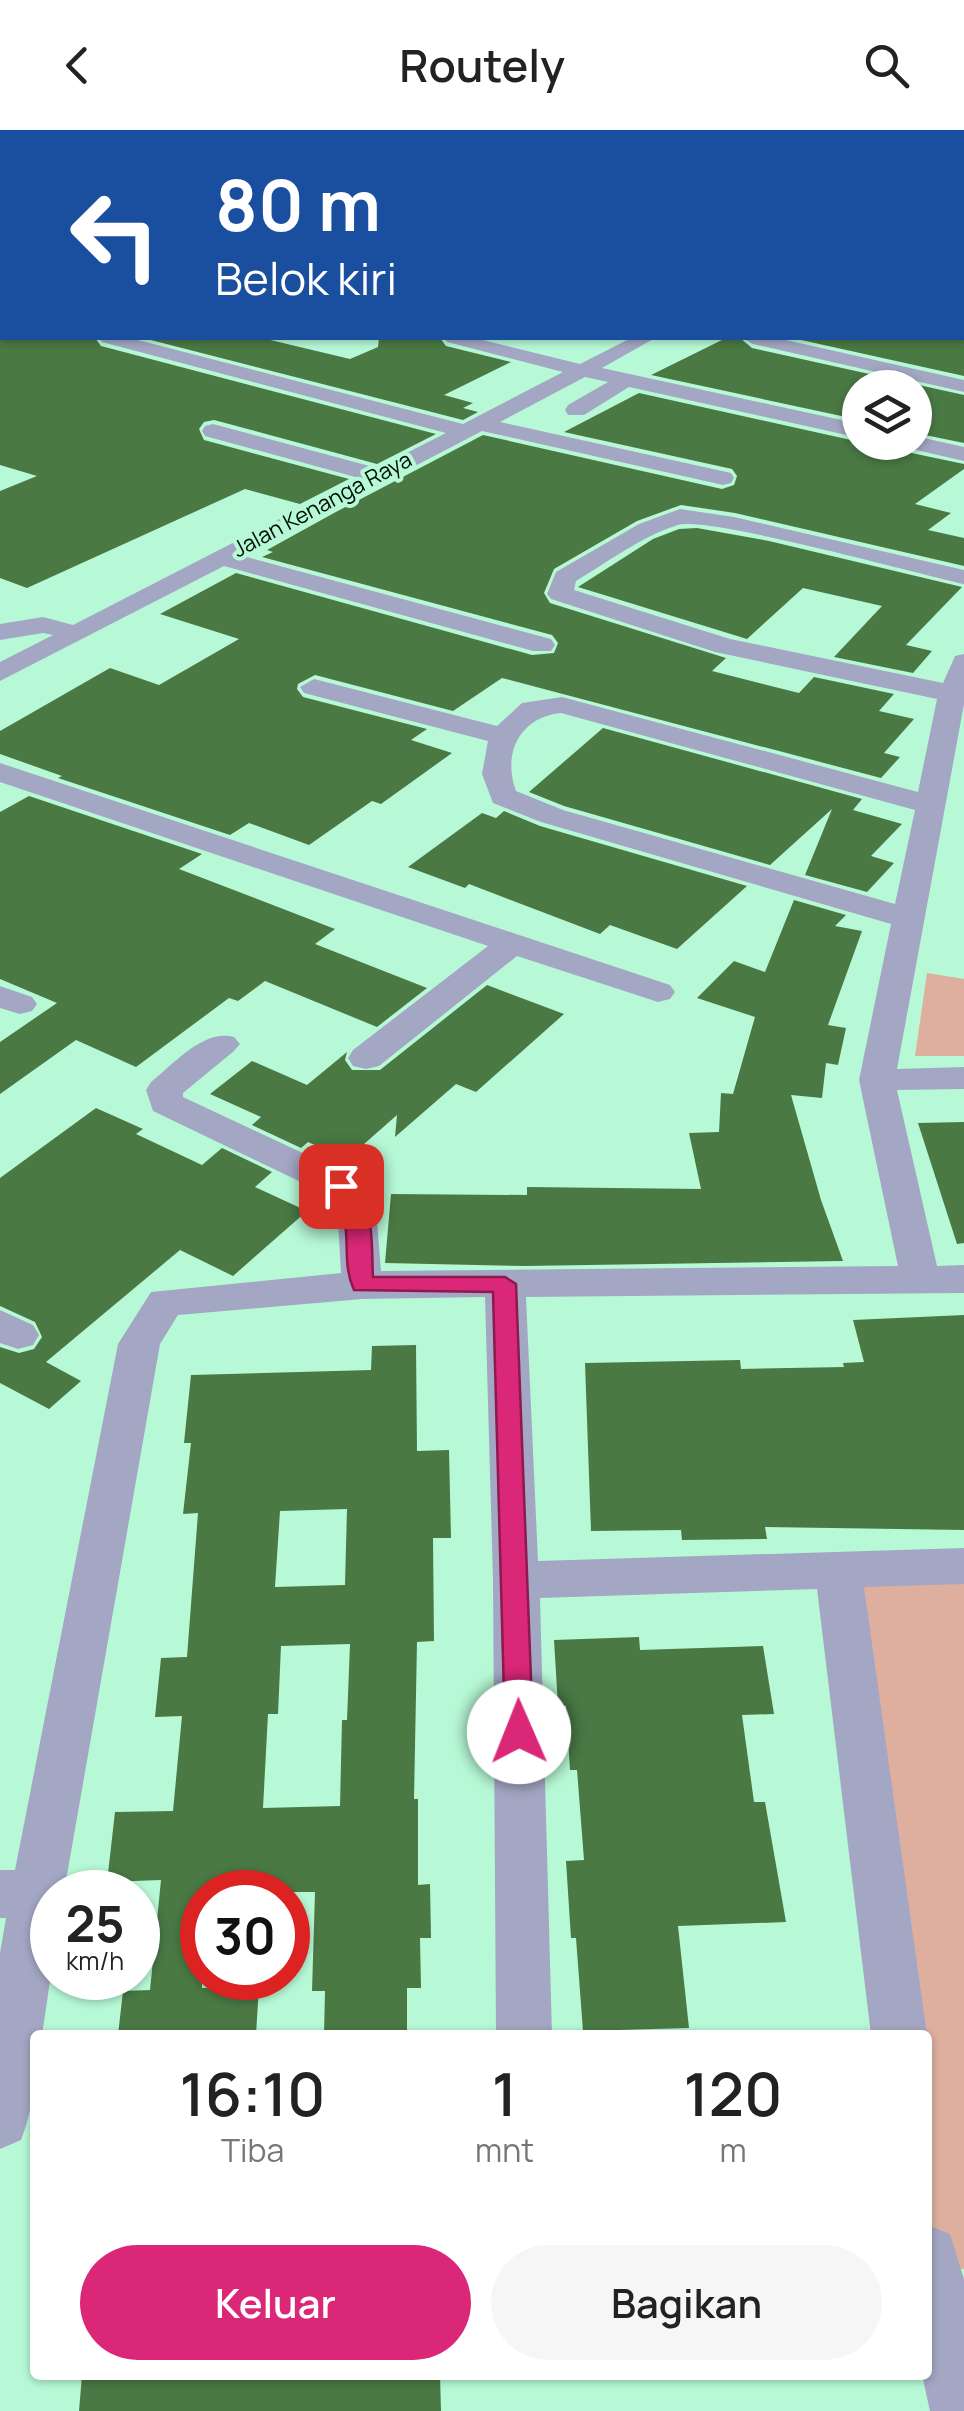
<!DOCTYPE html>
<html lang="id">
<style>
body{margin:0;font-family:Manrope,sans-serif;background:#f6f6f6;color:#222;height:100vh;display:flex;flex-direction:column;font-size:38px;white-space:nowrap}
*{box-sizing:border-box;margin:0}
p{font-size:32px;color:#767676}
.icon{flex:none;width:55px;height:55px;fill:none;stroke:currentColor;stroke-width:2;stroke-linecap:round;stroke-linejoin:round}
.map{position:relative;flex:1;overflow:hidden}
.details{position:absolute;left:30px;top:1900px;width:902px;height:350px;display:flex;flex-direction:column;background:#fff;border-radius:10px;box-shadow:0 2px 8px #0004}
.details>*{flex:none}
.hud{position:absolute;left:0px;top:0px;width:965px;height:210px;box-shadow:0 2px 8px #0004;background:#1a4fa0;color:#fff;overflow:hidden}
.buttons{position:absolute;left:842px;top:240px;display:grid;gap:20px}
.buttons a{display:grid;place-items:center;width:90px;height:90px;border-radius:50%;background:#fff;box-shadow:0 2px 8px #0004;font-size:50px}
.speed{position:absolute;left:30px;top:1740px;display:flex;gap:20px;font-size:50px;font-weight:700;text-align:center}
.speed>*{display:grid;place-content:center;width:130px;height:130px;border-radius:50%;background:#fff;box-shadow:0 2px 8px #0004;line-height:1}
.speed small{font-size:25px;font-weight:400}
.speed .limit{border:15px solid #d22;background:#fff;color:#111}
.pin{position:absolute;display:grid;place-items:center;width:85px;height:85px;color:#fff;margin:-42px;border-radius:20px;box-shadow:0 5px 15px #0006}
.me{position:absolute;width:110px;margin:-55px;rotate:359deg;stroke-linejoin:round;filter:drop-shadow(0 0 8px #0008)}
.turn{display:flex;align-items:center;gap:35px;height:210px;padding:0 50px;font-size:45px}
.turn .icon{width:130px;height:130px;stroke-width:2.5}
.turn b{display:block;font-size:70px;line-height:85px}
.eta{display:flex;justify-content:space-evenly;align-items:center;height:170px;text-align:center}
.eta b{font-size:60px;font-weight:600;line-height:70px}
.button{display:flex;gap:20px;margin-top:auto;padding:20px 50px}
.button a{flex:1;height:115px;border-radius:60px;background:#db2777;color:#fff;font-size:40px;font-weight:600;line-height:115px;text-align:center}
.button a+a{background:#f6f6f6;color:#222}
header{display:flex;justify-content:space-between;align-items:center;height:130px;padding:0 50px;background:#fff;font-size:45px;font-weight:600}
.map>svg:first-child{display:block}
</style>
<header><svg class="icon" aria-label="back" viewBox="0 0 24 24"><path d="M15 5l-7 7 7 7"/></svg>Routely<svg class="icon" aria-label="search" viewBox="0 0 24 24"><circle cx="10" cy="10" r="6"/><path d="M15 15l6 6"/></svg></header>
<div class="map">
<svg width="964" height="2281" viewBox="0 0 964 2281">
<rect width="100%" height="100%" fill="#b7f9d6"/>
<g fill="#deaf9e">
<polygon points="927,843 964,849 964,926 915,926"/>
<polygon points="850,1447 964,1448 964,2139 932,2141 928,2102 928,1905 904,1905"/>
</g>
<g fill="#4a7944" fill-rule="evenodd">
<polygon points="0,208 95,208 101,216 436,304 377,334 214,290 204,292 199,299 204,310 349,349 300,374 245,359 27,458 0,448 0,361 37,346 0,335"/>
<polygon points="143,208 262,208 350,229 378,217 379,208 440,208 446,216 511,232 444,265 473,273 463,278 478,282 463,290"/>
<polygon points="726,208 740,208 752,218 964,265 964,313 915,303 915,258 860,258 860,290 651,245"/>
<polygon points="792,208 964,208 964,246"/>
<polygon points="639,263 860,312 896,312 902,321 964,334 964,339 915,374 951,383 928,400 964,408 964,436 735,383 681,375 637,391 554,439 544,463 550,473 726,528 712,541 799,563 814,547 894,564 879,581 914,589 884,623 900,627 881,648 502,548 453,581 315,545 298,554 297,559 303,567 427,599 411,610 452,623 381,674 372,671 309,715 249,693 230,705 58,648 62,646 0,624 0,601 110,538 159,555 239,509 160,484 236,443 532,525 554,523 558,513 552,505 262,427 273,422 267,420 334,383 483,305 722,359 734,355 737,346 732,339 564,302"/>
<polygon points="697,398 769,411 962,457 906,515 932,521 913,543 834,527 882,476 803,458 747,509 578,457 653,409 679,399"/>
<polygon points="603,598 862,669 853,680 902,694 871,726 894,733 867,762 805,745 832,679 770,735 564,676 529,662"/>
<polygon points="29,666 202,724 179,739 335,799 315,814 427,858 377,897 265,851 238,871 229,868 136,937 76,910 0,964 0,912 57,873 0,849 0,682"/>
<polygon points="504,681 540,696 747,756 677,819 610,795 600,804 469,754 465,758 408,737 482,683 496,688"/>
<polygon points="794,770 846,785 835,796 862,801 828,895 846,898 838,935 826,933 822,968 791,965 821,1070 843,1131 525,1136 385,1133 391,1064 527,1065 527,1057 701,1059 689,1003 719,1002 721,963 733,964 755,887 697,868 734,831 765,842"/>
<polygon points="487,855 564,884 476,962 456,954 395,1007 397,985 347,1029 308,1012 301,1018 252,995 261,987 210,964 252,931 307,955 347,922 345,930 352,940 380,940"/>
<polygon points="96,978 143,999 136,1004 202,1035 222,1018 272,1042 255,1057 307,1081 233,1146 180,1120 46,1232 81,1251 49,1279 0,1253 0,1217 19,1223 34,1219 42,1207 35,1192 0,1176 0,1048"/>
<polygon points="964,992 964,1113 957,1114 918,993"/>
<polygon points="964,1185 964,1400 765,1397 767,1409 682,1410 681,1400 591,1401 585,1233 740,1230 741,1239 844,1237 843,1233 864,1232 853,1190"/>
<path d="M416,1215l1,106 32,-1 2,88h-18l1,103 -17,1 -3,157h4v86l12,-1 1,54h-11l1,50h-14v47h-83l1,-44h-13l3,-99h-113v96l57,-2 -3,49h-138l5,-44 27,-1 11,-110 -54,2 8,-70 58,-1 9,-95 -27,1 6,-59 26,-1 11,-144 -15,1 8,-71h-7l7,-68 180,-5 1,-24zM347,1379l-2,76 -70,2 5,-76zM350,1514l-3,76h-5l-2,86 -77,2 5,-94h10l3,-68z"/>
<polygon points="639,1507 640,1520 763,1516 774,1584 742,1585 754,1672 765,1672 786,1792 678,1796 689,1898 583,1901 576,1808 571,1808 566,1731 584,1730 577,1640 570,1640 566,1576 558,1576 554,1510"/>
<polygon points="82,2245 440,2245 441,2281 79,2281"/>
</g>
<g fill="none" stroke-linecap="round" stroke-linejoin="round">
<g fill="#a4a7c4" fill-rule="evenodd">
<polygon points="68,0 94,0 96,2 70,2"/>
<polygon points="274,0 302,0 304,2 276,2"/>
<polygon points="454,0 482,0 484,2 456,2"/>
<polygon points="682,0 711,0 713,2 684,2"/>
<polygon points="894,0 924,0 926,2 896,2"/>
<polygon points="964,32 964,42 962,43 962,33"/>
<polygon points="2,46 2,56 0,57 0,47"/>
<rect x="962" y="98" width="2" height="11"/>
<rect x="0" y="131" width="2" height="10"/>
<rect x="962" y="140" width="2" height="12"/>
<polygon points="0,173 2,174 2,186 0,185"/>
<rect x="962" y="179" width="2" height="12"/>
<polygon points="99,208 130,208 463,294 563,242 447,212 444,208 475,208 580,234 631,208 655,208 602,238 860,294 860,308 629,257 584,285 568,285 565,280 568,275 608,252 585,247 500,292 731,343 734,348 731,353 723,355 482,301 243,426 551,509 555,515 551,521 533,521 224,436 0,551 0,532 53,505 43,503 0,510 0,494 43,487 73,495 359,348 205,306 202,301 205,296 213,294 377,338 446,303 102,212"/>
<polygon points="743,208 777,208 964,250 964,262 753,214"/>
<polygon points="915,306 964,317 964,331 903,317 900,312 915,312"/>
<path d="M680,379l54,8 230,53v14c-46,-10 -255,-68 -286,-59 -36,11 -70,37 -102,56l-2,9 156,49 213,44 12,-27 9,-2v50l-67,365 67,-2v22l-67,1 40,176 27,-1v28l-438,4 12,264 426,-13v36l-100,3 63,448h-56l-54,-446 -277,9 12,437h-56l-3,-455 -8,-283 -123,2 -184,16 -18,29 -96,548h-12v76l-10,67h-7c0,37 0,71 -14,105l-21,9v-196l6,-35h-6v-48h15l103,-526 33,-52 190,-19 -3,-52 -10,-26 -175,-84 -7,-21 5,-8c23,-18 52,-53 83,-45l6,7 -6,7 -51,42v4l171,80 23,44 4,50 517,-5 -39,-186 32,-156 -350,-102 -48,-19 -11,-29 6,-33 -184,-48 -4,-6 14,-8 183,47 25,-23 40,-6 356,95 19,-93 -222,-47 -164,-53 -4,-5 9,-22 83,-48zM561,583l354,97 -20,94 -332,-94 -47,-19c-14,-38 4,-74 45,-78z"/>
<polygon points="0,633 670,855 675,862 670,869 658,872 517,826 379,936 366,939 353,936 348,928 353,920 488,816 0,652"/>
<polygon points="0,856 32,867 37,874 32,881 20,884 0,878"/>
<polygon points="0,1180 33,1195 39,1205 33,1215 18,1219 0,1213"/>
<polygon points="928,2095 950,2104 964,2149 964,2281 930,2281 922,2245 928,2245"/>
</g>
</g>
<path fill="#db2777" stroke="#8e194d" stroke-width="2.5" d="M341,1050c36,10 30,68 32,97h132l11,7 17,448 -4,8 -10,3 -10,-3 -4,-8 -12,-440 -139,-2c-16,-35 4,-62 -24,-104z"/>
<g text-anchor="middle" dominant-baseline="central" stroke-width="8" stroke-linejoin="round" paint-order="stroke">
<g font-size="22" fill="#001208" stroke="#b7f9d6">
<text transform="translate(322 374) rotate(-28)">Jalan Kenanga Raya</text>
</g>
</g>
</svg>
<div class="buttons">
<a><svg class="icon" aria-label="layers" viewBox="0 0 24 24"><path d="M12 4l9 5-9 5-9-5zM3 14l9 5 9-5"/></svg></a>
</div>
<div class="speed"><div>25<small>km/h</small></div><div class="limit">30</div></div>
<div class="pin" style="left:341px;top:1056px;background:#d93025"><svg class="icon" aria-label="arrive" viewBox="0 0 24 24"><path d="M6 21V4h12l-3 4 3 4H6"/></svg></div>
<svg class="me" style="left:519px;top:1602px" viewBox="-20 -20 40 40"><circle r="19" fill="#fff"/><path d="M0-13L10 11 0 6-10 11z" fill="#db2777"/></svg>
<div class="hud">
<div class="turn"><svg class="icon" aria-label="left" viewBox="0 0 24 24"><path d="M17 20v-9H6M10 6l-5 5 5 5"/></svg><div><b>80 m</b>Belok kiri</div></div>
</div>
<section class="details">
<div class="eta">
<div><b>16:10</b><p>Tiba</p></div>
<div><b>1</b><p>mnt</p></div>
<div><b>120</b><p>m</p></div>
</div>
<div class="button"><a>Keluar</a><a>Bagikan</a></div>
</section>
</div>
